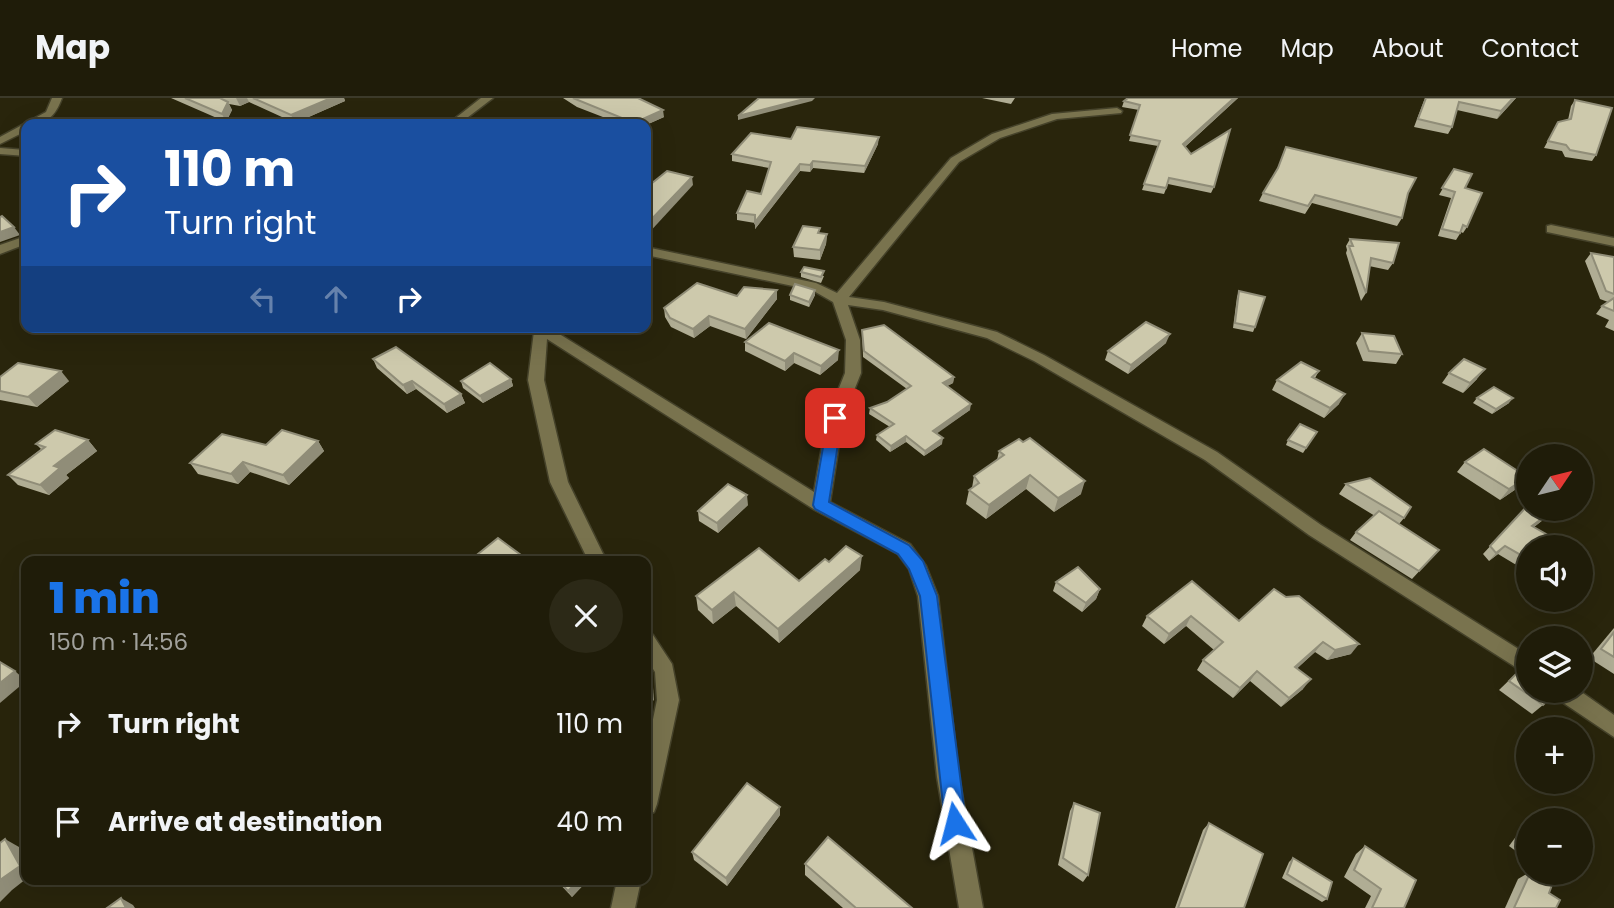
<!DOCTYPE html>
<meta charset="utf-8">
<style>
body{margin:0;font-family:Poppins,sans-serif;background:#2c2917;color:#f1f3f6;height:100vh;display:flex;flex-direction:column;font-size:26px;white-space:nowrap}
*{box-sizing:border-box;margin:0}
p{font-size:23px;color:#a1a19c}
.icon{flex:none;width:38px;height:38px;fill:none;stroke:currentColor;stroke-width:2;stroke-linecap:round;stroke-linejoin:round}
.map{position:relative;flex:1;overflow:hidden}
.drawer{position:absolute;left:21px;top:458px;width:630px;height:329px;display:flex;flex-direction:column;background:#1f1c09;border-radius:14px;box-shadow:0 7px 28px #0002,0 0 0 2px #3c3a2a}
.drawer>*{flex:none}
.banner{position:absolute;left:21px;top:21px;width:630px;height:214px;border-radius:14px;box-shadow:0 7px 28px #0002,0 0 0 2px #3c3a2a;background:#1a4fa0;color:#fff;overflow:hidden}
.needle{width:46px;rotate:55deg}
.controls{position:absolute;left:1516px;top:346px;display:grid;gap:14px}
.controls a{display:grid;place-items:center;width:77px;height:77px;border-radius:50%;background:#1f1c09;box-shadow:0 7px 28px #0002,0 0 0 2px #3c3a2a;font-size:35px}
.pin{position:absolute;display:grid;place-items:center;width:60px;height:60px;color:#fff;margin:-30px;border-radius:14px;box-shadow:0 4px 10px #0006}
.me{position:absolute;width:77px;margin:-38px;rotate:351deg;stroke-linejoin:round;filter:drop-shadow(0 0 5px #0008)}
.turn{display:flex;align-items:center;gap:24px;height:147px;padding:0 28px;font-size:32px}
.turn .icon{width:91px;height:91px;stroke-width:2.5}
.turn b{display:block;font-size:49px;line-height:60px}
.lanes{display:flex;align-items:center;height:66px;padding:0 28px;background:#0003;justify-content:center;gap:35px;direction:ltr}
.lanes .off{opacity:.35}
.round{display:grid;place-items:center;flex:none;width:74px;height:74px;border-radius:37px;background:#2c2917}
.headline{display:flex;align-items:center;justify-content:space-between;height:119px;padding:0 28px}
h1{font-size:42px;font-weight:800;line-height:52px;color:#1a73e8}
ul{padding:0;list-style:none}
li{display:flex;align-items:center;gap:21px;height:98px;padding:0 28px}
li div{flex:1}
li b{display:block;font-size:26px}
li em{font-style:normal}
header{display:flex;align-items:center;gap:42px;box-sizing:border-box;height:98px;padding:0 35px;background:#1f1c09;border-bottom:2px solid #3c3a2a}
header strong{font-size:33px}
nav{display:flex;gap:38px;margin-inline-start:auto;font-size:24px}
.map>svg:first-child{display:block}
</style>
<header>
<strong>Map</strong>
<nav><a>Home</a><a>Map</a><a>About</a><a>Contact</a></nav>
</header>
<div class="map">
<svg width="1614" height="810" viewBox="0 0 1614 810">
<rect width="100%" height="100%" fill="#29250c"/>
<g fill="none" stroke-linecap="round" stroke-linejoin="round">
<defs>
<g id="minor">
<path d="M52,0h10c-7,19 -15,26 -36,26v7l-26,13v-7l46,-25z"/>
<polygon points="481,0 493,0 459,26 448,26"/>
<polygon points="1117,10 1122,13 1121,15 1057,21 1000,40 959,64 849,199 884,204 997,234 1044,257 1217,354 1321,427 1528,557 1528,577 1309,437 1205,362 1034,263 987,240 883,212 848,207 860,242 861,275 843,320 830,404 910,446 926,468 938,498 959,679 983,810 959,810 937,679 918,498 909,471 898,456 815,412 547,241 544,282 568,384 607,464 589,464 550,384 528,282 534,233 531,229 548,229 814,394 827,320 845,275 846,242 833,204 812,192 646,157 646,149 816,185 837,195 951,60 992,36 1052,16"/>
<polygon points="0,50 26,52 26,58 0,56"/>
<polygon points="1551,127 1614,140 1614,148 1547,134 1547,128"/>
<polygon points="26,138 26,146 0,156 0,147"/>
<polygon points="646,535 653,537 672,566 679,602 657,706 654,714 646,717 646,655 657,602 655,574 646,560"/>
<polygon points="1553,593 1580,593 1614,617 1614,639 1556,600"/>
<polygon points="617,782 641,782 635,810 611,810"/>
</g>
</defs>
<use href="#minor" stroke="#45422a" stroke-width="3"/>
<use href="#minor" fill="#79734e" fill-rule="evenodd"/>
</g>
<g fill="#b0ad94">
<polygon points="171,0 344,0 345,3 295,25 249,4 240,8 229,6 232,12 226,24"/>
<polygon points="563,0 638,0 664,19 646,27 646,26 621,26 577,9"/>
<polygon points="982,0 1015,0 1011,6"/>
<polygon points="1238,0 1185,49 1214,89 1211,95 1168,86 1164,96 1142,92 1158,48 1129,43 1139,12 1122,9 1124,3"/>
<polygon points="1425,0 1516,0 1497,21 1457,12 1452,29 1448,36 1414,29"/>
<polygon points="1575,2 1596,57 1592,63 1565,59 1562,53 1544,50 1558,24 1568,22 1571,8"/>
<polygon points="791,41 878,46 864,75 813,70 810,74 800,73 755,131 755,125 737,122 737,115 761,96 769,70 732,63 732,56"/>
<polygon points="1454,71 1465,90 1467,129 1463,135 1461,134 1456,142 1438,138 1451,100 1439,97"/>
<polygon points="1277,72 1408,95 1402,120 1397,128 1312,105 1305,116 1259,103 1263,95"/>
<polygon points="827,136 826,146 820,162 794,159 793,149"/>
<polygon points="1350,141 1393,165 1388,172 1369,168 1366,195 1361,203 1346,155 1347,152 1346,148"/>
<polygon points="1591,155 1614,159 1614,233 1605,229 1609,222 1596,216 1602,208 1608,204 1600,201 1585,163"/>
<polygon points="801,174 824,178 821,185 801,179"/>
<polygon points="777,192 777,201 746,241 710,228 694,240 671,229 665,219 664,210"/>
<polygon points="1239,193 1255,229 1253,234 1233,230 1237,199"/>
<polygon points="790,197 815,197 809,209 790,202"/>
<polygon points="593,229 612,229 605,234"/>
<polygon points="862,232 954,279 953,285 947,288 970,312 936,335 942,346 924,358 906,344 890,354 876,342 877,337 890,329 869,316 870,310 887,304 907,291 863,259"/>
<polygon points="1362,235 1402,256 1396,266 1363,263 1356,245"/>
<polygon points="745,244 838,262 820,277 794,265 785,273 745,253"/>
<polygon points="1166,245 1128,276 1105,262 1108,253"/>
<polygon points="373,261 461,296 465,305 447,315 416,291 407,296 377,270"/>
<polygon points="1319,273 1315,280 1339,306 1324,320 1272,292 1277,282"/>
<polygon points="1449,275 1477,281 1463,295 1442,285"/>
<polygon points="0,279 69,283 37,309 0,302"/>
<polygon points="511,281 513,288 483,305 463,290 461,283"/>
<polygon points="1477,300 1509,305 1492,316 1473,305"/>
<polygon points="1317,334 1303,355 1286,347 1288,342"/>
<polygon points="88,342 97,353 66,377 69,380 49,397 18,387 8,377 41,351 36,346"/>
<polygon points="318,343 324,353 289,387 250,374 238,386 198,376 190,365 266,347"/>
<polygon points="999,353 1081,396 1054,414 1026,391 986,421 966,406 969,392 972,390 974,378 997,362"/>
<polygon points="1465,364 1519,389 1500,402 1457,374"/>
<polygon points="1346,386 1404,420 1399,426 1439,452 1412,481 1350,442 1356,434 1375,418 1339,396"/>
<polygon points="748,407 718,435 699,423 698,413"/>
<polygon points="1528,407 1528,411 1557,411 1534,429 1528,458 1518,468 1498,456 1489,463 1483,456"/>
<polygon points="829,464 860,472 779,545 736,508 713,526 698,512 696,498 799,483"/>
<polygon points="1192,483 1239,523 1274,491 1351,556 1327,562 1315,554 1297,570 1303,591 1281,609 1250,583 1233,600 1197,572 1203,562 1214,552 1186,528 1164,546 1142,528 1147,518"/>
<polygon points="1056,484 1100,491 1096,501 1082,514 1053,493"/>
<polygon points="1614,530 1614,576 1589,560"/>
<polygon points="1525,567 1543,607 1532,616 1499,592"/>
<polygon points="1074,705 1088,777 1083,784 1058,767 1070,713"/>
<polygon points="780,717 727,788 694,762 692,754"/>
<polygon points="1209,725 1244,810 1175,810 1203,732"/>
<polygon points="1528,726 1528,762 1509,748 1523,729"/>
<polygon points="1365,748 1404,810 1365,810 1371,798 1344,779 1356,756"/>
<polygon points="1293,760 1327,801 1322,804 1282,780 1289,764"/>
<polygon points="805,766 912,810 843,810 805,777"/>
<polygon points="1528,775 1534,775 1549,795 1556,810 1505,810 1518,781"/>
<polygon points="556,782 588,782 572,799"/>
</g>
<g fill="#908d78">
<polygon points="236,0 247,0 249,4 240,8"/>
<polygon points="331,0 344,0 345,3 295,25 291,17"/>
<polygon points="808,0 815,0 812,3 738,22 738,18"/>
<polygon points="1234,0 1238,0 1181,52 1183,46"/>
<polygon points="1513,0 1516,0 1497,21 1501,13"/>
<polygon points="228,4 232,12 226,24 222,16"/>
<polygon points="663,12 664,19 646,27 646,26 635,26 634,25"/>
<polygon points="879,39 878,46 864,75 865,68"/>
<polygon points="813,63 813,70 810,74 810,67"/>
<polygon points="800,66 800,73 755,131 755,124"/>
<polygon points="692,79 693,87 646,138 646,127"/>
<polygon points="14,129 20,137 0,144 0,134"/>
<polygon points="827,136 826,146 820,162 820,152"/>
<polygon points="777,192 777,201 746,241 745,231"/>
<polygon points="815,192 815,197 809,209 809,204"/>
<polygon points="709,218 710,228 694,240 693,231"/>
<polygon points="604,229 612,229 605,234"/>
<polygon points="1170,236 1166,245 1128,276 1131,267"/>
<polygon points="839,252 838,262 820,277 821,268"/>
<polygon points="794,255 794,265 785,273 785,263"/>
<polygon points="1485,271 1477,281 1463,295 1470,285"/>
<polygon points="61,273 69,283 37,309 28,299"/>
<polygon points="954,279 953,285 942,291 943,285"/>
<polygon points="511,281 513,288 483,305 480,298"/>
<polygon points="412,283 416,291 407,296 403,287"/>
<polygon points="461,296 465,305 447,315 444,306"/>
<polygon points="1345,296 1339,306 1324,320 1330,310"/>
<polygon points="1513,300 1509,305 1492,316 1496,311"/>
<polygon points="971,306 970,312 932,339 933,333"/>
<polygon points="906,338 906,344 890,354 891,348"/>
<polygon points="943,340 942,346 924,358 925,353"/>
<polygon points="88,342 97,353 66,377 69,380 49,397 40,387 54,368"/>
<polygon points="318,343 324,353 289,387 283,377"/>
<polygon points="243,364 250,374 238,386 231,376"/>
<polygon points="1030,377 1026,391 986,421 989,407"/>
<polygon points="1527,379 1519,389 1500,402 1509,391"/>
<polygon points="1085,383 1081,396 1054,414 1058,400"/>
<polygon points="747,397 748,407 718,435 717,425"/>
<polygon points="1555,411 1557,411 1525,436 1532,428"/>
<polygon points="1505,448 1498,456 1489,463 1496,455"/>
<polygon points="521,457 524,464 512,464"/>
<polygon points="862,458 860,472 779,545 778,531"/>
<polygon points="1100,491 1096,501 1082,514 1086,505"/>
<polygon points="734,494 736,508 713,526 712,512"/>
<polygon points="1191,518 1186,528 1164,546 1169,536"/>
<polygon points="1323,544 1315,554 1288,579 1295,569"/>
<polygon points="1359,546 1351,556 1327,562 1335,552"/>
<polygon points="15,573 26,583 0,605 0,585"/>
<polygon points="1257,573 1250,583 1233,600 1240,590"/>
<polygon points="651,580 653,589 654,602 646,609 646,598"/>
<polygon points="1311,581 1303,591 1281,609 1289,600"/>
<polygon points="780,709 780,717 727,788 726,780"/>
<polygon points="5,741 19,749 26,762 26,781 12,792 0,804 0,782"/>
<polygon points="579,782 588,782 572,799 568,793"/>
<polygon points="121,800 133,807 135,810 126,810"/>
</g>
<g fill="#cdc9ac" stroke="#908d78" stroke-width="2">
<polygon points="185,0 220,0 228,4 222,16"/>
<polygon points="253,0 331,0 291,17"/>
<polygon points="573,0 638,0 663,12 634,25"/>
<polygon points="759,0 808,0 738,18"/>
<polygon points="1128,0 1234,0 1183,46 1191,56 1230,32 1214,89 1169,80 1166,90 1144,86 1160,43 1130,37 1140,7 1124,3"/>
<polygon points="1426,0 1513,0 1501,13 1459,4 1452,29 1418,21"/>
<polygon points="1575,2 1612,10 1596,57 1570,52 1566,47 1548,43 1558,24 1571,21"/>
<polygon points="797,29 879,39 865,68 813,63 810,67 800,66 755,124 755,117 737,115 747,93 761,96 771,64 732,56 751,35 791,41"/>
<polygon points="1286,49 1416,80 1408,95 1402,120 1315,97 1308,108 1263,95 1278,70"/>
<polygon points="1454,71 1472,76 1465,90 1482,95 1467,129 1463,127 1460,135 1442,131 1455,94 1442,90"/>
<polygon points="667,73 692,79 646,127 646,90"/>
<polygon points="2,118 14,129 0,134 0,119"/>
<polygon points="803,128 820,130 818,135 827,136 820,152 793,149"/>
<polygon points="1350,141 1399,145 1393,165 1371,160 1366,195 1349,148 1353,148"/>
<polygon points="1591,155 1614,159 1614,196 1606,193"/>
<polygon points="804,169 824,173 821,179 801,174"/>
<polygon points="697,185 737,198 744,189 777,192 745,231 709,218 693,231 670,220 664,210"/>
<polygon points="795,186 815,192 809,204 790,197"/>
<polygon points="1239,193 1265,199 1255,229 1235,225"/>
<polygon points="1614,200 1614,213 1602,208"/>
<polygon points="1146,224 1170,236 1131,267 1108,253"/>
<polygon points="769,225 839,252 821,268 794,255 785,263 745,244"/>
<polygon points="884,227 954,279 943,285 971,306 933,333 943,340 925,353 906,338 891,348 877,337 894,326 870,310 887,304 911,288 864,253 862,232"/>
<polygon points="1362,235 1394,238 1402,256 1369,253"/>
<polygon points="396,249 461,296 444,306 412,283 403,287 373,261"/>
<polygon points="1464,261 1485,271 1470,285 1449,275"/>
<polygon points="1301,264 1319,273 1312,279 1345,296 1330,310 1277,282"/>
<polygon points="18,265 61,273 28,299 0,293 0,279"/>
<polygon points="490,265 511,281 480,298 461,283"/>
<polygon points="1494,289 1513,300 1496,311 1477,300"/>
<polygon points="1300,326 1317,334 1306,350 1288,342"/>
<polygon points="55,332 88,342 54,368 60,370 40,387 8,377 45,349 36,346"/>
<polygon points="282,332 318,343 283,377 243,364 231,376 190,365 222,336 266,347"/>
<polygon points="1030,340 1085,383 1058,400 1030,377 989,407 969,392 979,385 974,378 1004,357 999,353 1019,341 1023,344"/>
<polygon points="1484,351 1527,379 1509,391 1465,364"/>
<polygon points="1370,380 1411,409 1404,420 1346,386"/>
<polygon points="728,386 747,397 717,425 698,413"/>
<polygon points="1528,407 1528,411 1555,411 1532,428 1546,436 1534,450 1528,450 1528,458 1526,460 1505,448 1496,455 1490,448"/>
<polygon points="1379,413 1439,452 1419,473 1356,434"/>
<polygon points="498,440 521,457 512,464 468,464"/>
<polygon points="846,448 862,458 778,531 734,494 712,512 696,498 759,450 799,483 825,461 829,464"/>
<polygon points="1078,469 1100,491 1086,505 1056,484"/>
<polygon points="1192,483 1239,523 1274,491 1286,499 1299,498 1359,546 1335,552 1323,544 1295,569 1311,581 1289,600 1257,573 1240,590 1203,562 1223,544 1191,518 1169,536 1147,518"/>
<polygon points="1614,534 1614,559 1601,551"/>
<polygon points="0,564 15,573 0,585"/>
<polygon points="1525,567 1528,569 1528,593 1554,593 1554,596 1543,607 1509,583"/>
<polygon points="646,574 651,580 652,593 646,598"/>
<polygon points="747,685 780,709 726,780 692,754"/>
<polygon points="1074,705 1100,715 1088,777 1063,760"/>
<polygon points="1209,725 1263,756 1244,810 1178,810"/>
<polygon points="1528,727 1528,753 1515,744"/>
<polygon points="828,739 912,810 856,810 805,766"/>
<polygon points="5,741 20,768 0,782 0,745"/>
<polygon points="1365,748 1416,782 1404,810 1372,810 1381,791 1354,772"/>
<polygon points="1293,760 1332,784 1327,801 1287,776"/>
<polygon points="1530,775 1534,775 1552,787 1549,795 1560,802 1556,810 1514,810"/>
<polygon points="558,782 579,782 568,793"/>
<polygon points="121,800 126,810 107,810"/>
</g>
<polygon fill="#1a73e8" stroke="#114b97" stroke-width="2" points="835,315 842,320 829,404 909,447 923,463 937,498 966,725 963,732 955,735 948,732 945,725 920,498 909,471 898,456 815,411 813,407 828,320"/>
</svg>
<div class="controls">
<a><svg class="needle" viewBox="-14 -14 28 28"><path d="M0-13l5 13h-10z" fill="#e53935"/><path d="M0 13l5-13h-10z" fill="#a1a19c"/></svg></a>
<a><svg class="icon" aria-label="sound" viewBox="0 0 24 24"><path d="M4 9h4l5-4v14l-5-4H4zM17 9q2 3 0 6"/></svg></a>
<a><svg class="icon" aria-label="layers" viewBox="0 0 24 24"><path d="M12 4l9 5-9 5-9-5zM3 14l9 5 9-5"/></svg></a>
<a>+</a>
<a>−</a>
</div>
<div class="pin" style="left:835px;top:320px;background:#d93025"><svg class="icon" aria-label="arrive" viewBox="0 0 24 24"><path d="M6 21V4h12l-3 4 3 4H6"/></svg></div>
<svg class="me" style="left:955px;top:725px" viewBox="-20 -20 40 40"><path d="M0-17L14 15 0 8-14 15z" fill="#1a73e8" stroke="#fff" stroke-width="4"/></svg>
<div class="banner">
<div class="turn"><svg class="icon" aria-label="right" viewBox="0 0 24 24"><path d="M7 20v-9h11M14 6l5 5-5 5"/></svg><div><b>110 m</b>Turn right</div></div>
<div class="lanes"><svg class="icon off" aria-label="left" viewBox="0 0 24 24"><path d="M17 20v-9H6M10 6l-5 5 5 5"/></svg><svg class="icon off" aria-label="ahead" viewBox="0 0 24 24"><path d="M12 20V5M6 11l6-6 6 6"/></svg><svg class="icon" aria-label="right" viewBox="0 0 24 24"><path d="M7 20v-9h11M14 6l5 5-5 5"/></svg></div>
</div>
<section class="drawer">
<div class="headline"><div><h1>1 min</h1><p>150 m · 14:56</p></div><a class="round"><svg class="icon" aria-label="close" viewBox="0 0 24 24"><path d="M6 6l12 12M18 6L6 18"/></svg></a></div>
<ul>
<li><svg class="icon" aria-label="right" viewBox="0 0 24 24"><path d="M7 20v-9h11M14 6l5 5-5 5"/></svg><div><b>Turn right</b></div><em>110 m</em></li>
<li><svg class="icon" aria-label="arrive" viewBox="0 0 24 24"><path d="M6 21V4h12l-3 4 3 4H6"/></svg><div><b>Arrive at destination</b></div><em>40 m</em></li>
</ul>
</section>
</div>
